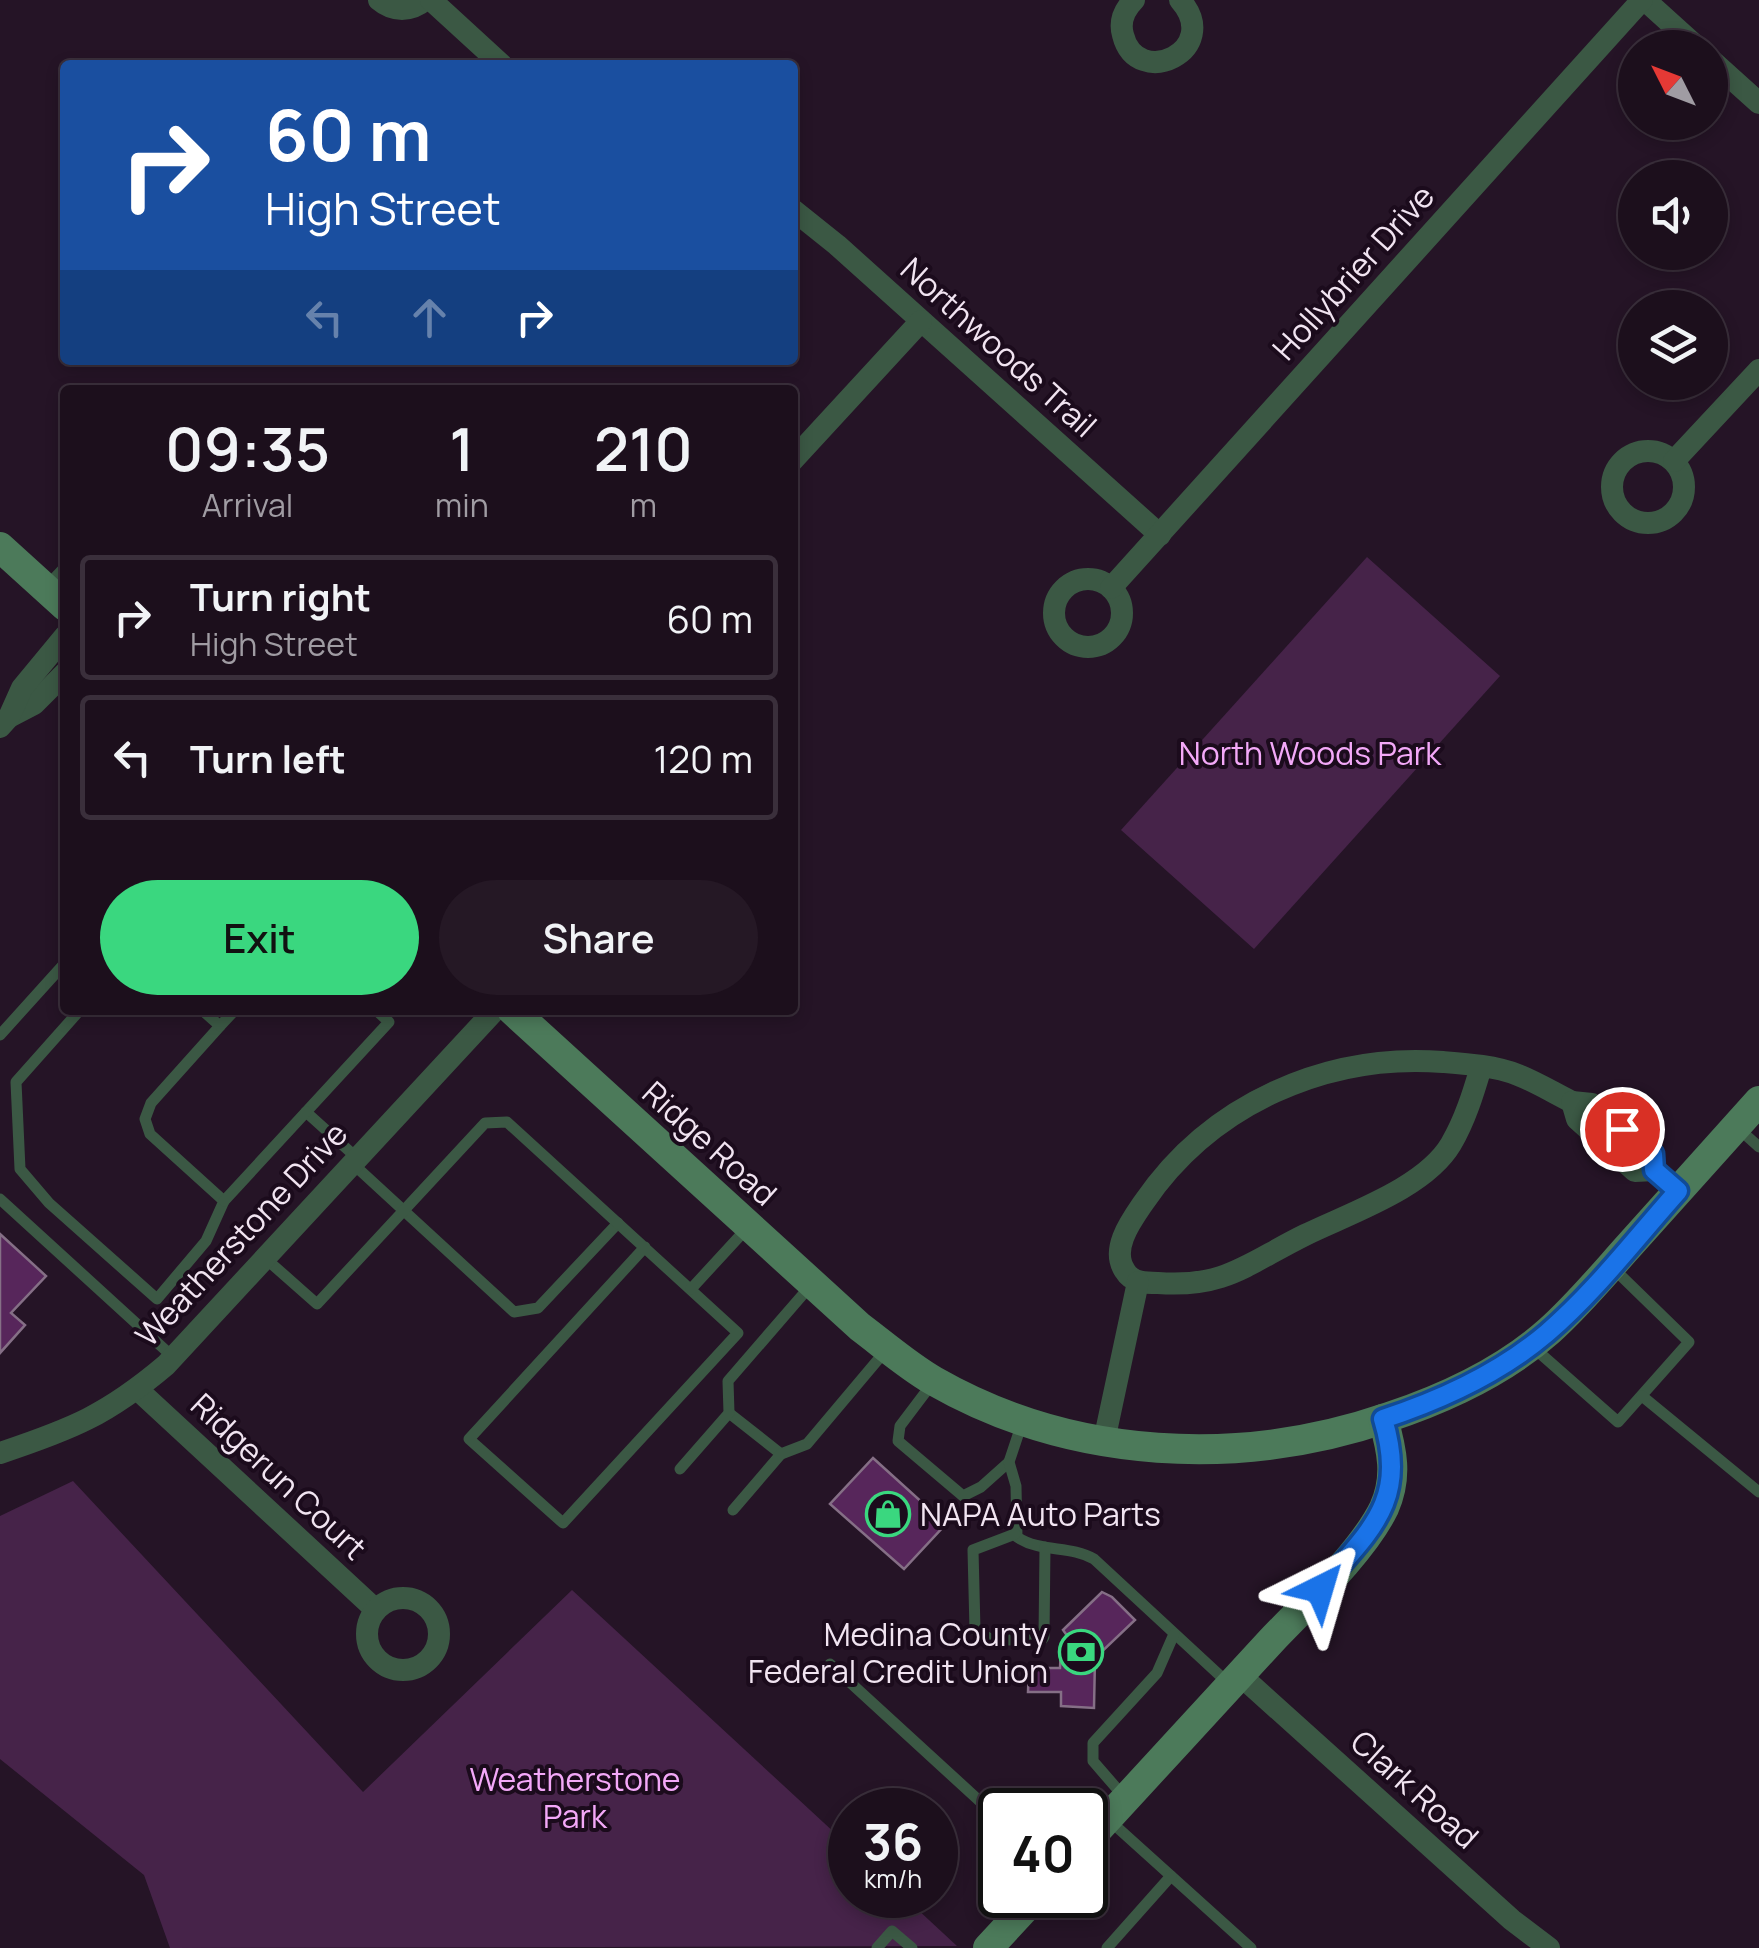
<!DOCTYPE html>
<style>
body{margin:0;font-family:Manrope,sans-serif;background:#251825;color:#f1f3f6;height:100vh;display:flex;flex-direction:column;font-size:38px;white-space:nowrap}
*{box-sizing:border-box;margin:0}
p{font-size:32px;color:#a09ca3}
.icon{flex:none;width:55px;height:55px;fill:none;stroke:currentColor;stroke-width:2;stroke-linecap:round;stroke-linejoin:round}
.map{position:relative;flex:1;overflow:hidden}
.panel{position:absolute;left:60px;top:385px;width:738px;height:630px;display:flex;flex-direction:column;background:#1c0f1c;border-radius:10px;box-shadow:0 5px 15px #0003,0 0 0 2px #3a2f3b}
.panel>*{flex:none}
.guide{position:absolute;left:60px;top:60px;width:738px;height:305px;border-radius:10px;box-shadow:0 5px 15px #0003,0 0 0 2px #3a2f3b;background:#1a4fa0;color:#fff;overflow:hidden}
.needle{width:65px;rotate:312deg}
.buttons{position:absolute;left:1618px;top:30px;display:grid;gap:20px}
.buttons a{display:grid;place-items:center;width:110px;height:110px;border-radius:50%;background:#1c0f1c;box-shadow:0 5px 15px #0003,0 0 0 2px #3a2f3b;font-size:50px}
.speed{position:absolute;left:828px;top:1788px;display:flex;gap:20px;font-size:50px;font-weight:700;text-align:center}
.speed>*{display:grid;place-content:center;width:130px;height:130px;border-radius:50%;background:#1c0f1c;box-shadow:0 5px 15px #0003,0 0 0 2px #3a2f3b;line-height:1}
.speed small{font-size:25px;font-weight:400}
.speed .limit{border:5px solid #111;border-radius:15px;background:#fff;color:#111}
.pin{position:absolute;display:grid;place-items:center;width:85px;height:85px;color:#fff;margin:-42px;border:5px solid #fff;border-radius:50%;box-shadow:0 2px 10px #0007}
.me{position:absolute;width:110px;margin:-55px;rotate:40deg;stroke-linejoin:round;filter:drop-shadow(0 0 8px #0008)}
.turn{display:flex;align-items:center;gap:35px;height:210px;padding:0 40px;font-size:45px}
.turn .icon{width:130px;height:130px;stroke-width:2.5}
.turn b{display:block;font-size:70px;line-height:85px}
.lanes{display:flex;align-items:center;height:95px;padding:0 40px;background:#0003;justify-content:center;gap:50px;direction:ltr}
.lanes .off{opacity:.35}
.eta{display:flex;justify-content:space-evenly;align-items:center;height:170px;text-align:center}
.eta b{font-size:60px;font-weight:600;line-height:70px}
.primary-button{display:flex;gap:20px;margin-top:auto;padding:20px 40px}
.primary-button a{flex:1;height:115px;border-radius:60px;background:#3ad77f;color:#111;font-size:40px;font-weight:600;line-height:115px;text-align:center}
.primary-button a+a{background:#251825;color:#f1f3f6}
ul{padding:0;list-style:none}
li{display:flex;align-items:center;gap:30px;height:125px;margin:0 20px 15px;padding:0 20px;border:5px solid #3a2f3b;border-radius:10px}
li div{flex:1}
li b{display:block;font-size:38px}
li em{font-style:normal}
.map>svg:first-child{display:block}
</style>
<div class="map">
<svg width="1759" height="1948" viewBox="0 0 1759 1948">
<rect width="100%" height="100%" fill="#251426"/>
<g fill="#462349">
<polygon points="1367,557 1500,676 1254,949 1121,830"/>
<polygon points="73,1481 363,1792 572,1590 850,1847 850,1895 902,1895 957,1946 170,1948 144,1875 0,1759 0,1516"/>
</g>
<g fill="#57265b" stroke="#856f86" stroke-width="2.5">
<polygon points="0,1234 46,1276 11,1313 25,1325 0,1353"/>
<polygon points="873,1458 946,1524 904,1569 830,1504"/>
<polygon points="1102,1592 1112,1597 1135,1620 1095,1658 1094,1708 1061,1706 1061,1692 1028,1692 1029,1668 1060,1668 1061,1646 1068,1637 1063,1630"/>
</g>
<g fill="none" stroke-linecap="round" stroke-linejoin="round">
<g stroke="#3b5844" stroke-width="11">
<polyline points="48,585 65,567"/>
<polyline points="80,1010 16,1082 20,1169 49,1203 157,1299 206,1241 224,1201 150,1134 145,1119 151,1103 220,1026"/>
<polyline points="202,1010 220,1026 235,1010"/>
<polyline points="0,1035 65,963"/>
<polyline points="1739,1129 1759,1147"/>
<polyline points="357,1158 306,1112 389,1022 376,1010"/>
<polyline points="352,1163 514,1312 538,1308 618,1223"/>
<polyline points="0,1199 173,1357"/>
<polyline points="224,1201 306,1112"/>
<polyline points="265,1258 317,1304 485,1123 507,1122 738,1333 563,1523 469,1439 645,1247"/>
<polyline points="691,1289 749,1226"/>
<polyline points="1534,1348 1618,1422 1689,1342 1612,1267"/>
<polyline points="934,1381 900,1426 898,1441 963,1496 981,1487 1009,1462"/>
<polyline points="1642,1396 1759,1492"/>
<polyline points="729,1413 781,1454"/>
<path d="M1022,1423l-13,39 7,24 1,51c24,16 53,8 77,22l134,124"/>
<polyline points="680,1469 729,1413 728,1381 812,1284"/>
<polyline points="733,1510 781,1454 807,1444 887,1349"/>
<polyline points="1015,1534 973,1550 975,1630 992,1640 1042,1640 1044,1637 1045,1547"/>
<polyline points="830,1664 985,1806 1000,1823"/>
<polyline points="1125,1798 1093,1761 1093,1743 1157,1673 1174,1634"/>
<polyline points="1109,1820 1251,1948"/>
<polyline points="877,1948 892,1931 912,1948"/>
<polyline points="1107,1948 1171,1876"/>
</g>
<g stroke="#3b5844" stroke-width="22">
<path d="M379,0c14,12 32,12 46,0"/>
<polyline points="431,0 502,65"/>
<path d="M1134,0c-9,9 -15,21 -11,35 14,56 101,15 57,-35"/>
<polyline points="1645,0 1698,48"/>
<polyline points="1710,59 1759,103"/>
<polyline points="792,209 837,245 1160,535"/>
<circle cx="1648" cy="487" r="36"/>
<polyline points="792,461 921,321"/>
<polyline points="1674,461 1759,370"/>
<circle cx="1088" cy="613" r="34"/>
<polyline points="1111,588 1642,0"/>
<polyline points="9,717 34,704 65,673"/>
<polyline points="0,727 9,717 22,688 65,636"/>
<path d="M1481,1067c-8,27 -16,53 -30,77 -26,44 -101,69 -146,91 -57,28 -79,53 -147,48 -12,0 -26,0 -33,-12 -15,-22 6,-50 19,-69 67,-98 182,-149 299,-140 25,2 52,4 75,13 18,7 36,18 54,27"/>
<polyline points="1654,1170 1653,1154 1592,1104 1572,1102 1577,1119 1635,1171 1654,1170 1678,1191"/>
<polyline points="137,1389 376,1610"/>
<polyline points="1104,1441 1138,1282"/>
<path d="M0,1453c72,-24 107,-38 166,-88l329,-355"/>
<circle cx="403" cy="1634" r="36"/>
<polyline points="1240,1675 1512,1920 1549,1948"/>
</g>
<g stroke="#4c7a5a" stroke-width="30">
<polyline points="0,547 65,606"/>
<path d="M512,1010l348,317c24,18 48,39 74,54 138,79 307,87 455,36 57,-19 115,-46 160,-86 28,-25 53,-55 78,-83 44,-49 88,-98 132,-147"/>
<path d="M1085,1843c62,-67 124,-135 186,-202 35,-37 91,-88 113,-133 14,-31 8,-58 -1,-89"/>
<polyline points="988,1948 1037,1895"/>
</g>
</g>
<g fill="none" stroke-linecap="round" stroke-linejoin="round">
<defs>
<path id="route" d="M1320,1589c51,-60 88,-87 63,-170 58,-19 117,-46 164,-86 48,-41 89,-95 131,-142l-24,-21 -1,-16 -31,-25"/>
</defs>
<use href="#route" stroke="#114b97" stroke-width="25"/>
<use href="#route" stroke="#1a73e8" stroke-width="18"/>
</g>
<defs>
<symbol id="shop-ring" viewBox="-11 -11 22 22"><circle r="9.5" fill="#1b0b1c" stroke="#3ad77f" stroke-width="1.5"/><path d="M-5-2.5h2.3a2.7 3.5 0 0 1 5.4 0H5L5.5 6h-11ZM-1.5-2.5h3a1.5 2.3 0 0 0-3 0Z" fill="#3ad77f"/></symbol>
<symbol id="bank-ring" viewBox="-11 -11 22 22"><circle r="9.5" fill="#1b0b1c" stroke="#3ad77f" stroke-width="1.5"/><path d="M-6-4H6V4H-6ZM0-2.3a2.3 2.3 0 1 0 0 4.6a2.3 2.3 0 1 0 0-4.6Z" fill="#3ad77f"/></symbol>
</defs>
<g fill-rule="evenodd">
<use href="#shop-ring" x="863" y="1489" width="50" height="50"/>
<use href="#bank-ring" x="1056" y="1627" width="50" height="50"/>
</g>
<g text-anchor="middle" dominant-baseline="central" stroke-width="8" stroke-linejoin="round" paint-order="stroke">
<g font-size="32" fill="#f1e4f1" stroke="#1b0b1c">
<text transform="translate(1353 272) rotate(-48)">Hollybrier Drive</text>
<text transform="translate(999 347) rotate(42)">Northwoods Trail</text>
<text transform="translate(710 1143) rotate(42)">Ridge Road</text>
<text transform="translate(241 1234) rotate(-47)">Weatherstone Drive</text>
<text transform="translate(279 1476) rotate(43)">Ridgerun Court</text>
<text transform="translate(1415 1789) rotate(42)">Clark Road</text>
</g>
<g font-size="32" fill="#f3a8f8" stroke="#1b0b1c">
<text x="1310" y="753">North Woods Park</text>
<text x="575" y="1779">Weatherstone<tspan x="575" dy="37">Park</tspan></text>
</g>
<g font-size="32" fill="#f1e4f1" stroke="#1b0b1c" text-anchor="start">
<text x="920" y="1514">NAPA Auto Parts</text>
<text x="1048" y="1634" text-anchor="end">Medina County<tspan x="1048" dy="37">Federal Credit Union</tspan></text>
</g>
</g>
</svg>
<div class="buttons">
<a><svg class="needle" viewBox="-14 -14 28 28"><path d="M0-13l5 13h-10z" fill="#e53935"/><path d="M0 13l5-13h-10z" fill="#a09ca3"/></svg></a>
<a><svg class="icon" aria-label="sound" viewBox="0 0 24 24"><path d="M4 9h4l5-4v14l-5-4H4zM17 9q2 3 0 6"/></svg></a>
<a><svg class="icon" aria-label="layers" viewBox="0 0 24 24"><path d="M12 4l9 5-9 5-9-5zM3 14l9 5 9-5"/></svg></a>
</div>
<div class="speed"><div>36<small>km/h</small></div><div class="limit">40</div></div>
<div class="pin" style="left:1622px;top:1129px;background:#d93025"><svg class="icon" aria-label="arrive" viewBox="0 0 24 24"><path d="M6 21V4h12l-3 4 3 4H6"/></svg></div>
<svg class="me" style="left:1320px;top:1589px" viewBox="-20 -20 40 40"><path d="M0-17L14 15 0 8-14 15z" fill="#1a73e8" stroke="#fff" stroke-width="4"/></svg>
<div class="guide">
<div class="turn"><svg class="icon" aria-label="right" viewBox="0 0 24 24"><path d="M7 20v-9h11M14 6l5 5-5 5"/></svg><div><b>60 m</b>High Street</div></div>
<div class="lanes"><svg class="icon off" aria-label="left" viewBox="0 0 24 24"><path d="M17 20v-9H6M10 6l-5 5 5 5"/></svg><svg class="icon off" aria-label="ahead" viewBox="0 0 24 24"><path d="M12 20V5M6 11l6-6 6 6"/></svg><svg class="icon" aria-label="right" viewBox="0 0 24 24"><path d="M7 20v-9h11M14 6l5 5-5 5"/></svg></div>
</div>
<section class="panel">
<div class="eta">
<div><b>09:35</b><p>Arrival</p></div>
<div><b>1</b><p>min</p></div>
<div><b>210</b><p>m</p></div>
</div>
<ul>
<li><svg class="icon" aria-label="right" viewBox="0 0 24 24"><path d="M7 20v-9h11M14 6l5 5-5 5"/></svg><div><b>Turn right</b><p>High Street</p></div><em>60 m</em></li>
<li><svg class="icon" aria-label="left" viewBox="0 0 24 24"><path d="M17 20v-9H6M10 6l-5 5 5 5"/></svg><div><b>Turn left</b></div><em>120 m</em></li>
</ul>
<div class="primary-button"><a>Exit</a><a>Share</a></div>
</section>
</div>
